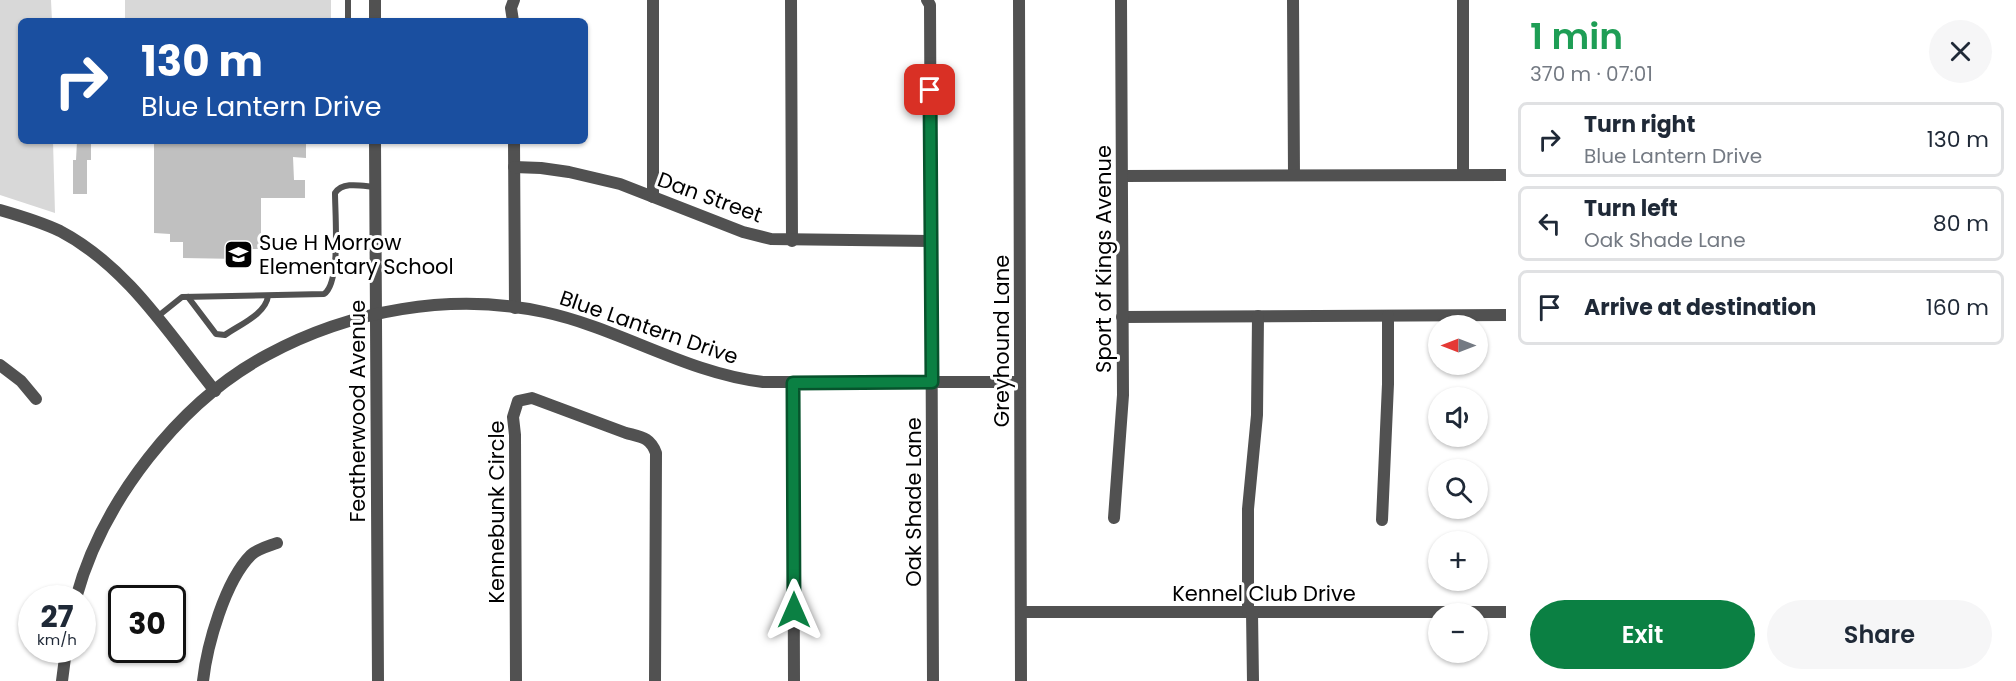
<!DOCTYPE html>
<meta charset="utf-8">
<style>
body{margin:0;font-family:Poppins,sans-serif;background:#f6f6f7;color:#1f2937;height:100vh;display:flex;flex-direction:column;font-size:22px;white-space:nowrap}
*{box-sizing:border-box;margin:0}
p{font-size:20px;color:#747a83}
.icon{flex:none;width:33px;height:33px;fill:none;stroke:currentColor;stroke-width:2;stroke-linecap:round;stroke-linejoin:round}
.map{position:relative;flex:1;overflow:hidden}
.panel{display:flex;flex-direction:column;background:#fff;width:510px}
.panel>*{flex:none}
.guide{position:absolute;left:18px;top:18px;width:570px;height:126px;border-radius:9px;box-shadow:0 2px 4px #0004;background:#1a4fa0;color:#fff;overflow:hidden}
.needle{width:39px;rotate:270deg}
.tools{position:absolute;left:1428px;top:315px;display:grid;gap:12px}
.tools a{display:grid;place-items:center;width:60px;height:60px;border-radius:50%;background:#fff;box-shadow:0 2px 4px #0004;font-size:30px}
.speed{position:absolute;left:18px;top:585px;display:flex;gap:12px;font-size:30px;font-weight:700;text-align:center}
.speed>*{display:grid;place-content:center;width:78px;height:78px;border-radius:50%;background:#fff;box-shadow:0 2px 4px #0004;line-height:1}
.speed small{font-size:15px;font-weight:400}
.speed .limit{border:3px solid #111;border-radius:9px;background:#fff;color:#111}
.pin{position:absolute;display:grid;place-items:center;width:51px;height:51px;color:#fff;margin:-26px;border-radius:12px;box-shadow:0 3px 9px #0006}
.me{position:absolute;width:66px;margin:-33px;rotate:0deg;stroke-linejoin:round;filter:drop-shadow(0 0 4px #0008)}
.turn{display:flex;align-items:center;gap:21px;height:126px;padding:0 24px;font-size:27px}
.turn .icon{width:78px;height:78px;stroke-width:2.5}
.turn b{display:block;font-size:42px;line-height:51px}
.round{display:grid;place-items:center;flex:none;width:63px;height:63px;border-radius:32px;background:#f6f6f7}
.head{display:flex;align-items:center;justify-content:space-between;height:102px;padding:0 24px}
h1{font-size:36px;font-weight:600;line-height:45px;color:#1e9e55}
.cta{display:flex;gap:12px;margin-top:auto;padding:12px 24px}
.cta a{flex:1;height:69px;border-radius:36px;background:#0b8043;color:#fff;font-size:24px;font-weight:600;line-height:69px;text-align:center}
.cta a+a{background:#f6f6f7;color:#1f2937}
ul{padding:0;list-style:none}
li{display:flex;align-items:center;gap:18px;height:75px;margin:0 12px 9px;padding:0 12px;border:3px solid #e0e1e3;border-radius:9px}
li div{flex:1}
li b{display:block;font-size:22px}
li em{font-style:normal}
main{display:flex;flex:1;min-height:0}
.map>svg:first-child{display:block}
</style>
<main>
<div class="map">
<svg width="1506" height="681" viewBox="0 0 1506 681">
<rect width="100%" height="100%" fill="#fff"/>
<g fill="#d8d8d8">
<polygon points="0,0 51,0 52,21 21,21 21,141 53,141 55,213 0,195"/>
<rect x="125" y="0" width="206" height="21"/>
</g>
<g fill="#c0c0c0">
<polygon points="77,141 91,141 91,160 87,160 87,194 73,194 73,160 76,160"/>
<polygon points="154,141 306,141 306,158 293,157 294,180 305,180 305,198 261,198 261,249 239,249 239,259 183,258 183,242 170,242 170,234 154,233"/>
</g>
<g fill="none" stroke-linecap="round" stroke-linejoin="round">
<g stroke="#515151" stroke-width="6">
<polyline points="348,21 348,0"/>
<path d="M188,297l28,37 9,1c14,-10 41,-21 43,-39"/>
<path d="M157,317l25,-20 142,-3c17,-11 11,-80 11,-101 8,-12 27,-7 40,-6"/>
</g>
<g stroke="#515151" stroke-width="12">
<polyline points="375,0 375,21"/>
<polyline points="791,0 792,241"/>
<polyline points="927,0 930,5 933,681"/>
<polyline points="1019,0 1021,681"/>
<polyline points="1293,0 1294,175"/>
<polyline points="1463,0 1463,175"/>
<polyline points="513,21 511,8 514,0"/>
<polyline points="375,141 378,681"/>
<polyline points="514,141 515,308"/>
<polyline points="514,167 541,168 569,172 620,184 743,232 771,239 931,241"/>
<polyline points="1122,176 1506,175"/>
<polyline points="653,197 653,0"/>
<path d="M0,210c21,6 41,12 60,21 67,35 109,103 155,160"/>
<polyline points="1122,317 1506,315"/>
<polyline points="0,365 21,381 36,399"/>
<polyline points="793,383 794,681"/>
<polyline points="1114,518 1123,395 1121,0"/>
<polyline points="1382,520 1388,384 1388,316"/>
<path d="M76,598c26,-96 103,-196 191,-243 83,-45 184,-63 277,-43 75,16 142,61 219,70h257"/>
<polyline points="1021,612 1506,612"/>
<polyline points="1248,612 1248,509 1257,415 1258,316"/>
<polyline points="1252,612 1253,681"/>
<polyline points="62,681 66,650"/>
<path d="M203,681c4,-36 22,-100 48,-126 6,-6 18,-9 26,-12"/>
<path d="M516,681l-1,-246 -2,-18 5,-16 14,-3 94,35c15,4 24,4 30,20l-1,228"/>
</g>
</g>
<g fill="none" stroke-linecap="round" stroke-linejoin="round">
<defs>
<polyline id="route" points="794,610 793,383 932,382 930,90"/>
</defs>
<use href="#route" stroke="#07532c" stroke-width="15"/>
<use href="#route" stroke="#0b8043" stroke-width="10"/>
</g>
<defs>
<symbol id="school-square" viewBox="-11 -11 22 22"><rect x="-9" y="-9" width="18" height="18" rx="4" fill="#000" stroke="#fff"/><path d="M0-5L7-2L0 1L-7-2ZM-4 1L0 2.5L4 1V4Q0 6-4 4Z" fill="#fff"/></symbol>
</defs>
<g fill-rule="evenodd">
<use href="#school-square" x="222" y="238" width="33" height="33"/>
</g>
<g text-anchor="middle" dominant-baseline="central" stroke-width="6" stroke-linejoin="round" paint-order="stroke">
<g font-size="21" fill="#000" stroke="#fff">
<text transform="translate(710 197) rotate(20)">Dan Street</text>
<text transform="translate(1103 259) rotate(-90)">Sport of Kings Avenue</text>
<text transform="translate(649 327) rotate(19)">Blue Lantern Drive</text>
<text transform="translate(1001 341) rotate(-90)">Greyhound Lane</text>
<text transform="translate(357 411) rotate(-90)">Featherwood Avenue</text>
<text transform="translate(913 502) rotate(-90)">Oak Shade Lane</text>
<text transform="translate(496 512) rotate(-90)">Kennebunk Circle</text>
<text x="1264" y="593">Kennel Club Drive</text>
</g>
<g font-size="21" fill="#000" stroke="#fff" text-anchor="start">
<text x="259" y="242">Sue H Morrow<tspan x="259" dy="24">Elementary School</tspan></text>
</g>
</g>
</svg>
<div class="tools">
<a><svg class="needle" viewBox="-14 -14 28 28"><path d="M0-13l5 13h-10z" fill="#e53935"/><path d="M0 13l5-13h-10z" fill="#747a83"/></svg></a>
<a><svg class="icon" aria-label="sound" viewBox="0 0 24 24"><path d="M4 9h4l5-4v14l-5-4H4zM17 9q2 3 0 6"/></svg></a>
<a><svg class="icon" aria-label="search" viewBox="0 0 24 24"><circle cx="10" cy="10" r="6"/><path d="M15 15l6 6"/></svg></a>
<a>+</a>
<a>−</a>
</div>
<div class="speed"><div>27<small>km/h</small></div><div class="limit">30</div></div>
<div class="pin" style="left:930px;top:90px;background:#d93025"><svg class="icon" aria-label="arrive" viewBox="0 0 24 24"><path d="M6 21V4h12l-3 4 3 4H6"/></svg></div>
<svg class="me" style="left:794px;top:610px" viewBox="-20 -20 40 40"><path d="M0-17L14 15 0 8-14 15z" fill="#0b8043" stroke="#fff" stroke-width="4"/></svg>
<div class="guide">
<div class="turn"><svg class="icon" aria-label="right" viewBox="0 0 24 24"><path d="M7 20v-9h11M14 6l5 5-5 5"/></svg><div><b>130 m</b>Blue Lantern Drive</div></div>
</div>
</div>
<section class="panel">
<div class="head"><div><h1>1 min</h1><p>370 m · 07:01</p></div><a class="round"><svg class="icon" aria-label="close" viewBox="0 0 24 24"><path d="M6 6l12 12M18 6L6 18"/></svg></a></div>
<ul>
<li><svg class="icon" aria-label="right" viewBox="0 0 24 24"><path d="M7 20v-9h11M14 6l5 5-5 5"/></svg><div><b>Turn right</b><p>Blue Lantern Drive</p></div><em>130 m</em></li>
<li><svg class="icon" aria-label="left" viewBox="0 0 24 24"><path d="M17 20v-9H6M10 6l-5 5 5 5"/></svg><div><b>Turn left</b><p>Oak Shade Lane</p></div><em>80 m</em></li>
<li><svg class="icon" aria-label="arrive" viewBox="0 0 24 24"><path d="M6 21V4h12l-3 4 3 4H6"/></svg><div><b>Arrive at destination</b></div><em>160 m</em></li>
</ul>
<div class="cta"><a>Exit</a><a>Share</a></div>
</section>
</main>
